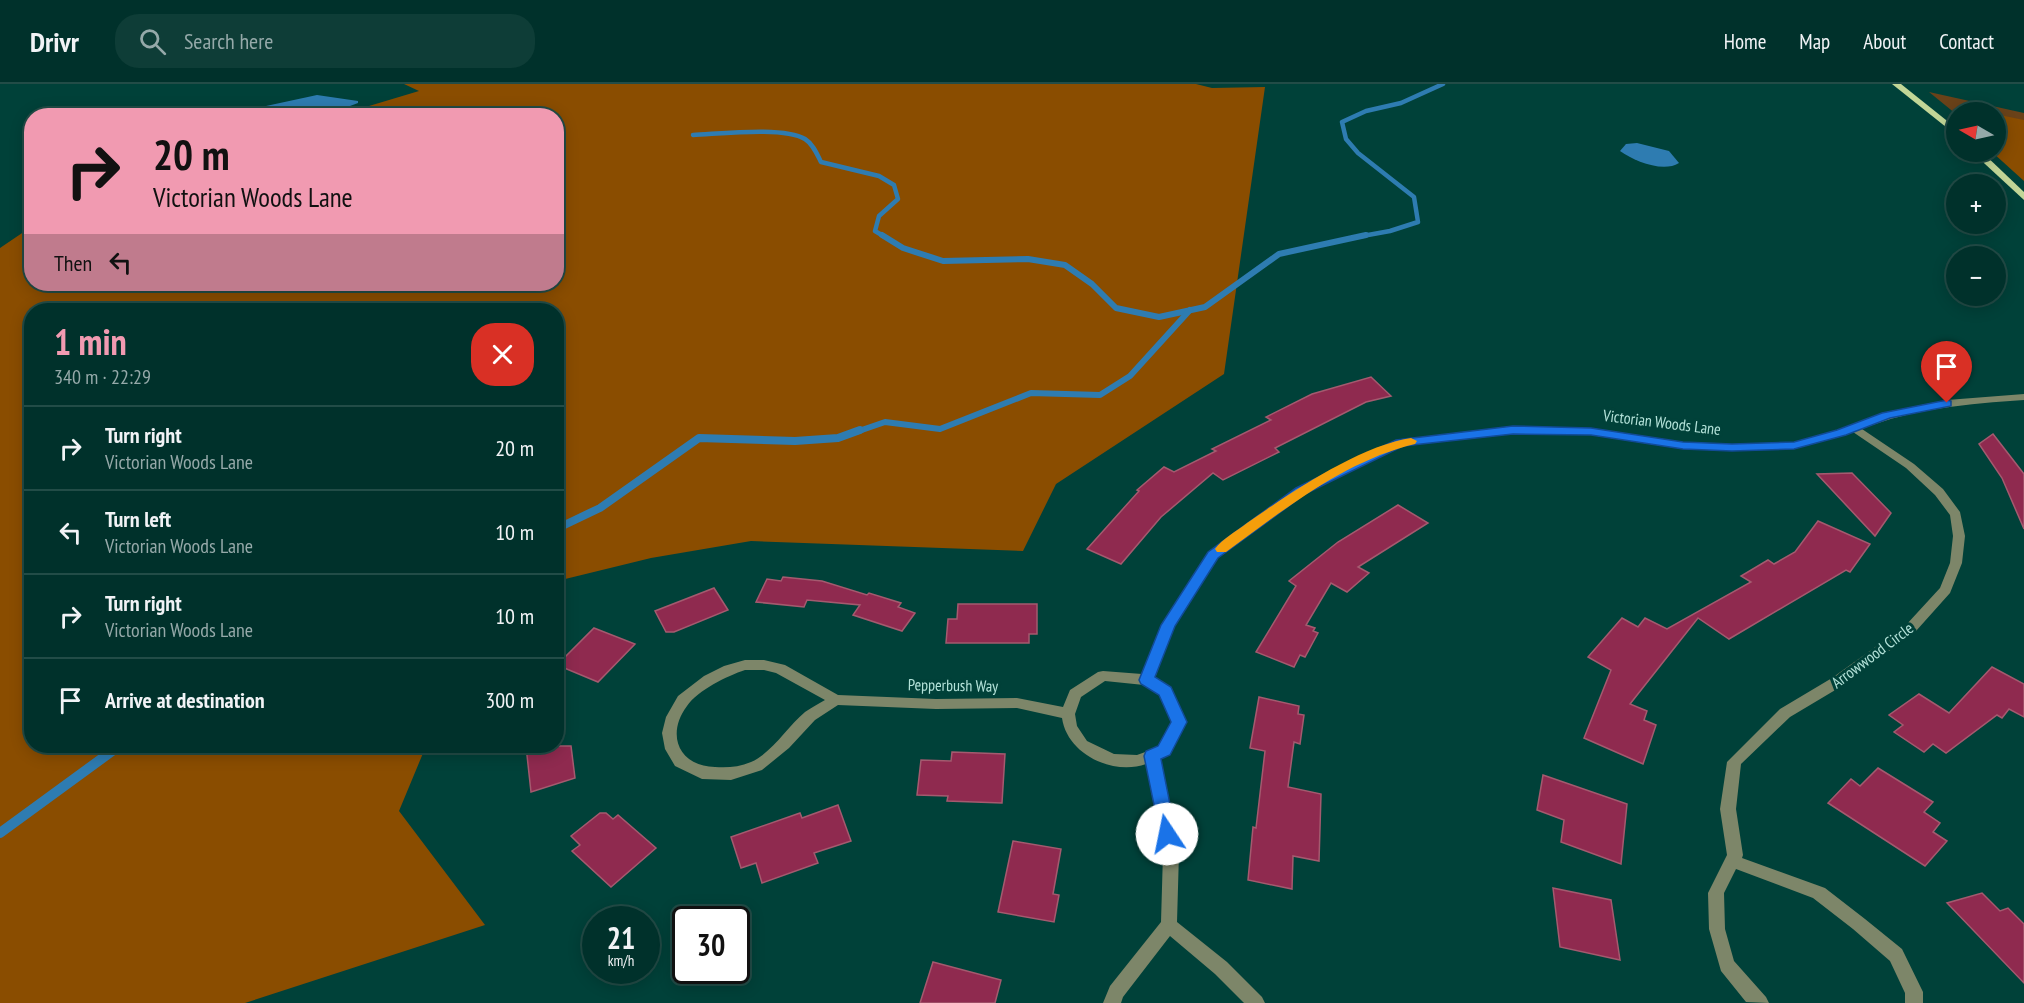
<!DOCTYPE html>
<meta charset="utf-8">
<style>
body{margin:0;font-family:"PT Sans Narrow",sans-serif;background:#0e3d37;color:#f1f3f6;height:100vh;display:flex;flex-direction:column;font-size:22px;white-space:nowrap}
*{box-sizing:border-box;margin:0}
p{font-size:20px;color:#95a9a9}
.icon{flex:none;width:33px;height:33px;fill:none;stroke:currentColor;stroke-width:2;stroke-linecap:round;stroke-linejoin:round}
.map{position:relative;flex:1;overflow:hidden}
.sheet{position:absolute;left:24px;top:219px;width:540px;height:450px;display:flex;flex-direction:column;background:#00312b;border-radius:24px;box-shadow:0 3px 15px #0003,0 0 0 2px #224c47}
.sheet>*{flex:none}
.guide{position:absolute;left:24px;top:24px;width:540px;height:183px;border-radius:24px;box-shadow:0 3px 15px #0003,0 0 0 2px #224c47;background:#f19ab1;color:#111;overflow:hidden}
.needle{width:39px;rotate:279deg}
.fabs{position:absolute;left:1946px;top:18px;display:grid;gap:12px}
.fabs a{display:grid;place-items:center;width:60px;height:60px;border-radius:50%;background:#00312b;box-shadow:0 3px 15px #0003,0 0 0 2px #224c47;font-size:30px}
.speed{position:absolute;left:582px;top:822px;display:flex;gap:12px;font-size:30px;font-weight:700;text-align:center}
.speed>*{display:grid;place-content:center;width:78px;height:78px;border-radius:50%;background:#00312b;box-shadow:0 3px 15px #0003,0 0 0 2px #224c47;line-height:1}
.speed small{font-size:15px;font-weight:400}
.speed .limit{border:3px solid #111;border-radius:9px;background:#fff;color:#111}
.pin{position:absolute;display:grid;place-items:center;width:51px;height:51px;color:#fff;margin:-62px -26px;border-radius:50% 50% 50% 0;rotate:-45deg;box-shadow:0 0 6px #0007}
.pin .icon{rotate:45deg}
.me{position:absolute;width:66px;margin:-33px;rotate:349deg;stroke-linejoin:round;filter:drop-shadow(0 0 4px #0008)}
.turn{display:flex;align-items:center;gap:21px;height:126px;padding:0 30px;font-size:27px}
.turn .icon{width:78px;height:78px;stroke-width:2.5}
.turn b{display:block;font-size:42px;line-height:51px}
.then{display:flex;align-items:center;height:57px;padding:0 30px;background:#0003;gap:12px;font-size:22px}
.round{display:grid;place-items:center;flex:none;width:63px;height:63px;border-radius:24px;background:#0e3d37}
.headline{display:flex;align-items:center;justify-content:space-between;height:102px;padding:0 30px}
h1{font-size:36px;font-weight:600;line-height:45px;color:#f19ab1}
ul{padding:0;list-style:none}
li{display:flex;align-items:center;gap:18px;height:84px;padding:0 30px;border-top:2px solid #224c47}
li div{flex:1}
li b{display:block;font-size:22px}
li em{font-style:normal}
header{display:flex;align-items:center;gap:36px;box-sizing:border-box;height:84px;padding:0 30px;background:#00312b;border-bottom:2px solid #224c47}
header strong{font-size:28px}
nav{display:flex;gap:33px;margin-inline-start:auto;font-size:21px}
.search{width:420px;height:54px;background:#0e3d37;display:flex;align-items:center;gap:15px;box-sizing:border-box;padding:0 21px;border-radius:24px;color:#95a9a9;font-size:22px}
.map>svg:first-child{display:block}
</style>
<header>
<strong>Drivr</strong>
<div class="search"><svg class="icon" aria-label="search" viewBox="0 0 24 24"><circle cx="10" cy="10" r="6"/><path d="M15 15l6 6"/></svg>Search here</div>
<nav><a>Home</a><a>Map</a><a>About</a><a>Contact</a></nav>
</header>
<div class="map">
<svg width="2024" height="919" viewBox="0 0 2024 919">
<rect width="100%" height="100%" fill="#004139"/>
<polygon fill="#6a4219" points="1929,8 2024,29 2024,89 1995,63 1995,28 1956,28 1956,30"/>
<g fill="#8a4d00">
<polygon points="404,0 1196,0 1212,4 1265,3 1224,290 1056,400 1023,467 751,457 651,474 557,497 556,226 32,226 32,662 426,662 399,727 485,841 245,919 0,919 0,164 31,143 32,200 556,200 556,32 339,31 419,7"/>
<polygon points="1995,30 2024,36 2024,97 1992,68 1995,68"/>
</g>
<g fill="#2e7cb1">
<polygon points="317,11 358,17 358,19 326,31 245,31 266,22"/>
<path d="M1637,59l32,8 10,12c-16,10 -45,-2 -59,-12l6,-7z"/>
</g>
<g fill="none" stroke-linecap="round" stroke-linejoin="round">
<g stroke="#2e7cb1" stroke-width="4.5">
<path d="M693,51c26,-1 91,-9 112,4 8,5 12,15 16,23l58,14 15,9 4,14 -19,17 -4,15 10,6"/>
<polyline points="1357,153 1390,147 1418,138 1414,113 1358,69 1346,55 1342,38 1366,27 1401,19 1443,0"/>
</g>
<g stroke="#2e7cb1" stroke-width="6">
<polyline points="882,151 903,164 943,177 1028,175 1065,181 1092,200 1116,224 1159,233 1205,223 1279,170 1366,151"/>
<polyline points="856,348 885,338 940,345 1031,309 1100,311 1130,292 1190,226"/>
</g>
<polyline stroke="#2e7cb1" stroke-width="8" points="556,445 600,424 699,354 795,357 838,354 860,346"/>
<polyline stroke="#2e7cb1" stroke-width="10" points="0,749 119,662"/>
</g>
<g fill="#8f2a4f" stroke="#a45a6f" stroke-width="1.5">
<polygon points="1371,293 1391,312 1366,318 1275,364 1279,368 1223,396 1213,389 1161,433 1121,480 1087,465 1139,407 1137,406 1164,383 1174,388 1216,367 1212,365 1271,336 1266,333 1312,310"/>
<polygon points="1993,350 2024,390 2024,445 2002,394 1979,360"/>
<polygon points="1852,389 1891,429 1875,452 1817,390"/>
<polygon points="1398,421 1428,439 1358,483 1369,489 1347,508 1331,499 1306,541 1315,544 1313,547 1318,549 1305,573 1300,571 1294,583 1256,568 1296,502 1289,497 1338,458"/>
<polygon points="1818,437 1870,460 1850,488 1846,486 1729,555 1698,534 1630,620 1647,627 1644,636 1656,641 1643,680 1584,654 1611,586 1588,573 1622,534 1638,543 1645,534 1667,545 1751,498 1741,492 1768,476 1774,480 1795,468"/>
<polygon points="783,493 822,497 867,511 869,509 901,519 898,523 915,529 902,547 853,531 860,521 807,516 804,523 756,518 767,495 781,497"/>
<polygon points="714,504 728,526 674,548 666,548 655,527"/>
<polygon points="958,520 1037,520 1037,550 1029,550 1029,559 946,559 948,535 957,535"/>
<polygon points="594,544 635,560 598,598 557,581"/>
<polygon points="1992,583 2024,600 2024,633 2009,625 2002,634 1997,631 1946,669 1933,660 1924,668 1894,648 1903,641 1889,631 1919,610 1949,629"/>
<polygon points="1259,613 1299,622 1298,630 1304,631 1300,660 1294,658 1288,703 1321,710 1319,777 1293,772 1292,805 1248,796 1253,743 1256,744 1265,667 1250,664"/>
<polygon points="526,662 571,662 575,694 531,708"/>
<polygon points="952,668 1005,670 1002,719 947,717 948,712 917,711 921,676 951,677"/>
<polygon points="1878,684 1933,718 1924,728 1940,739 1933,748 1947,757 1925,782 1828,719 1851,695 1860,702"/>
<polygon points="1543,691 1627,720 1621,780 1561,758 1564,736 1537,726"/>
<polygon points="838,721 851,757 814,769 818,779 762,799 756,779 741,784 731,753 800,729 802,734"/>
<polygon points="600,729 606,729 613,735 618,731 656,764 611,803 572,767 580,761 571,752"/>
<polygon points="1013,757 1061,765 1053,810 1059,811 1054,838 998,828"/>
<polygon points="1553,804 1611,816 1620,876 1560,863"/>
<polygon points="1982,809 2000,827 2008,824 2024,840 2024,899 1947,819"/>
<polygon points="933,878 1001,896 995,919 920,919"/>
</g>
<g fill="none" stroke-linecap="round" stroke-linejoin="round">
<path fill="#7d8669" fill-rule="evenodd" d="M2024,310v6c-56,4 -110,8 -162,29l52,35 29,25 17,23 5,24 -3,27 -12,30 -34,38 -74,55 -52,31 -49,47 -5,45 7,46 -1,3 83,30 40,31 37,30 21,43v11h-18v-10l-15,-32 -37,-32 -40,-31 -77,-29 -12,24 1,36 9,32 32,36 3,6 -23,-1 -25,-31 -12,-42 -1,-36 19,-38 -7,-46 7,-47 53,-53 52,-31 74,-53 34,-37 10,-25 3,-27 -3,-21 -15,-20 -29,-27 -53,-36 -59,16 -62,3 -49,-2 -92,-14 -78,-2 -111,13 -98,48 -87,64 -43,68 -19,52 15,10 16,34 -17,33 -9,4 19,94 -2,69 50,40 35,35 3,6h-21l-29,-29 -45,-38 -47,61 -2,6h-18l7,-17 51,-64 2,-69 -17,-89c-33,12 -79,-10 -84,-46l-45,-10 -81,1 -98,-4 -23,15 -26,28 -27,22 -31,10 -29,-1 -27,-13 -10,-17 -3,-16 4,-16 12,-21 26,-20 20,-10 21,-6h19l21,5 53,30 98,4 81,-1 46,9 7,-17 28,-18 5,-1 39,3 20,-49 47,-73 87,-64 100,-47 117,-14 78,2 92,14 49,2 62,-3 43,-11 50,-19 60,-12zM745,586h19l12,3 49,27c-7,4 -14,8 -20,12 -18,15 -32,40 -54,50 -12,5 -24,6 -36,5 -37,-1 -49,-33 -28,-61 11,-16 40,-30 58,-36zM1105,597l39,4 16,10 12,27 -13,25 -22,8 -23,-1 -27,-13 -10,-15 -2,-12 6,-17z"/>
<g fill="#c2d697" fill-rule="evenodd">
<polygon points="1892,0 1901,0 1956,44 1956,51"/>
<polygon points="1972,68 1982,68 2024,108 2024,116"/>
</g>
</g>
<polygon fill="#1a73e8" stroke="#114b97" stroke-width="1.5" points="1947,316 1951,317 1951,322 1890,334 1846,351 1794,365 1732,367 1683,365 1591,351 1513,350 1403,362 1305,410 1218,474 1175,542 1155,593 1171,603 1187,638 1170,671 1161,675 1176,750 1173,755 1167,757 1161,755 1144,672 1146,667 1158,662 1171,638 1159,611 1141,600 1139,596 1161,541 1208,468 1296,404 1396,356 1513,342 1591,344 1683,358 1732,360 1794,358 1837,346 1882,329"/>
<path fill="#f59e0b" d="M1411,354l6,3 -2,3c-71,17 -131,66 -189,108h-9l-2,-3c7,-10 22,-18 32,-26 43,-30 112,-77 164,-85z"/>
<g text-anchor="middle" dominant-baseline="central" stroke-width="6" stroke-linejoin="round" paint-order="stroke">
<g font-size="16" fill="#b3e2d9" stroke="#004139">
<text transform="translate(1662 338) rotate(7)">Victorian Woods Lane</text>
<text transform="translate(1872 571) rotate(-37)">Arrowwood Circle</text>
<text transform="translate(953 601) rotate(1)">Pepperbush Way</text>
</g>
</g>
</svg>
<div class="fabs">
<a><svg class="needle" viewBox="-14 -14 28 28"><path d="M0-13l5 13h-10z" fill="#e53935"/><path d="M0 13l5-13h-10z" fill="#95a9a9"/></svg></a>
<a>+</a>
<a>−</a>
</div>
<div class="speed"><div>21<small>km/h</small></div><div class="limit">30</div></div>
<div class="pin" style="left:1947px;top:319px;background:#d93025"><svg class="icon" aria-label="arrive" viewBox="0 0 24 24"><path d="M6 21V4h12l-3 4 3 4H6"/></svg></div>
<svg class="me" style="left:1167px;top:750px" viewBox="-20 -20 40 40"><circle r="19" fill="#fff"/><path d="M0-13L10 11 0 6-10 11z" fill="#1a73e8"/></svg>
<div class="guide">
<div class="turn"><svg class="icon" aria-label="right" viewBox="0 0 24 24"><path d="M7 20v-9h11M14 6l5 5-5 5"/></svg><div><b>20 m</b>Victorian Woods Lane</div></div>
<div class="then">Then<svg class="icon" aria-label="left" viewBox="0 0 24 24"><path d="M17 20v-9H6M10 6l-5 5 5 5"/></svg></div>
</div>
<section class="sheet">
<div class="headline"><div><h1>1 min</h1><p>340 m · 22:29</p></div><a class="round" style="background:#d93025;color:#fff"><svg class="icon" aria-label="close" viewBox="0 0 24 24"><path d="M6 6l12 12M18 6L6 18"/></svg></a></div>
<ul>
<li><svg class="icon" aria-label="right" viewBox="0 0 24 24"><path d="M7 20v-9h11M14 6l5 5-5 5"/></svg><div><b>Turn right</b><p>Victorian Woods Lane</p></div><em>20 m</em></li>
<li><svg class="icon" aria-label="left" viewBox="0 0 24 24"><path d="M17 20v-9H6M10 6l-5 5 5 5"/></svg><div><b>Turn left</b><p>Victorian Woods Lane</p></div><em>10 m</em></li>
<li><svg class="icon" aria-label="right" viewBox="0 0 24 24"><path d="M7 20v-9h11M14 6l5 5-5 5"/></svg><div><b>Turn right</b><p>Victorian Woods Lane</p></div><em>10 m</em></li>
<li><svg class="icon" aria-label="arrive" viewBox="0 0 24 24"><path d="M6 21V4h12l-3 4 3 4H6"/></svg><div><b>Arrive at destination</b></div><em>300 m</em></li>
</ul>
</section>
</div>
